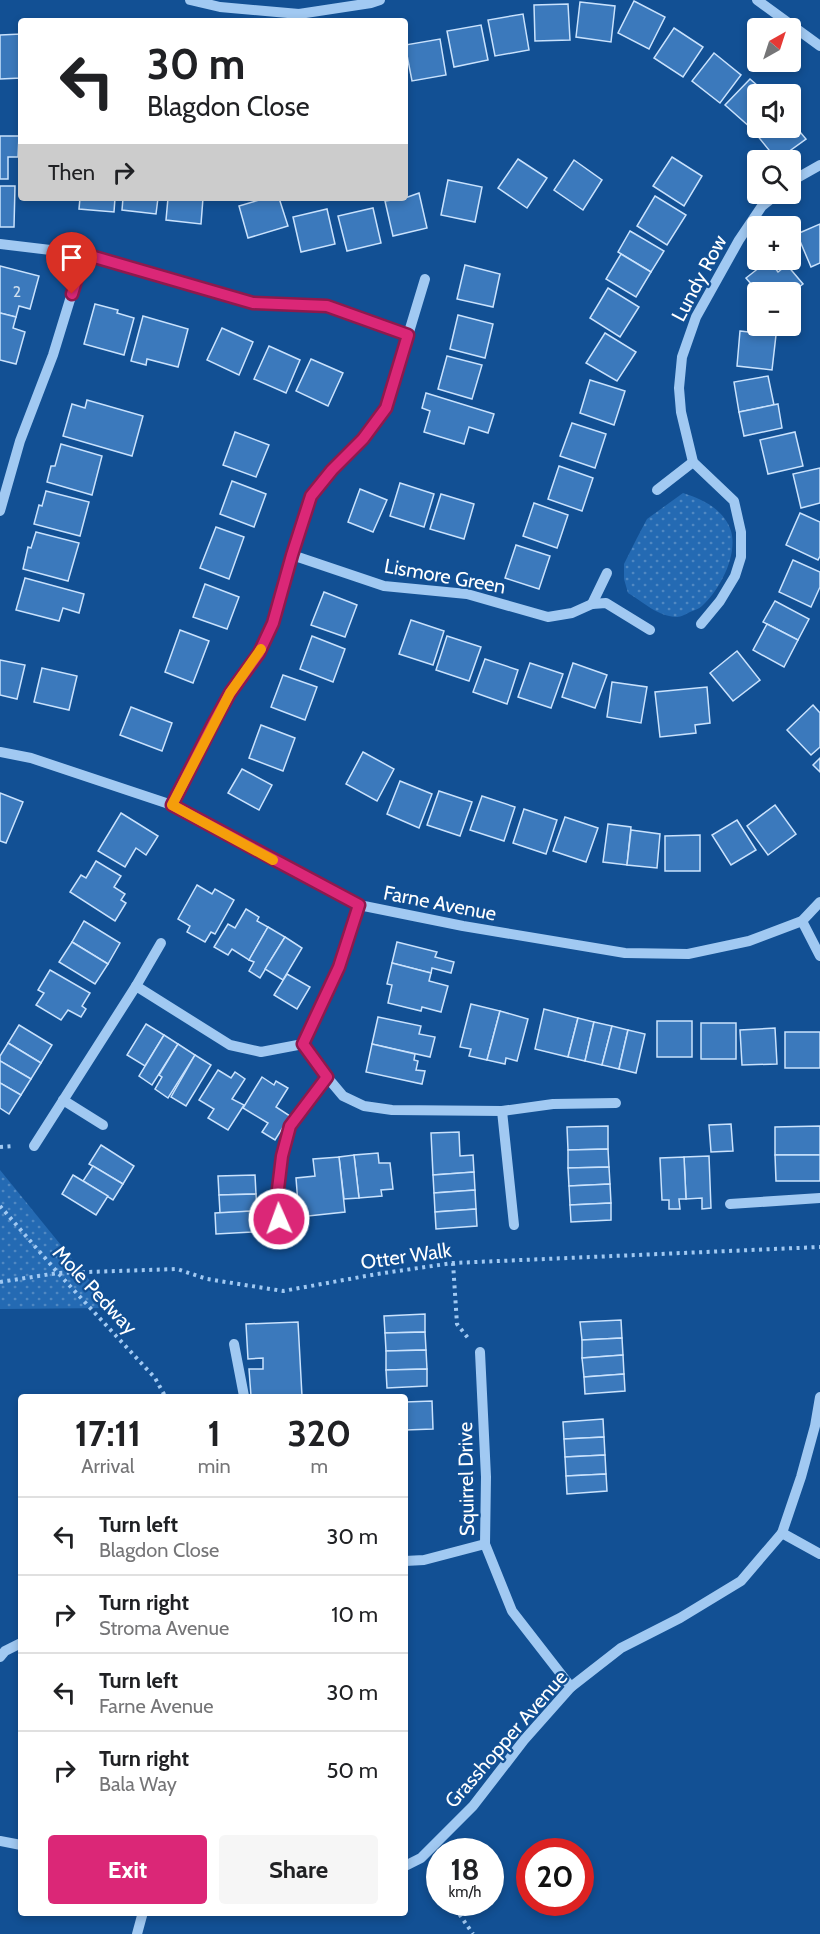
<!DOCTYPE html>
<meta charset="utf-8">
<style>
body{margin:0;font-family:Cabin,sans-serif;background:#f6f6f6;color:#202124;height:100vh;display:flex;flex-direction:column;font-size:22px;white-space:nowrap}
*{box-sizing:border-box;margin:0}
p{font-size:20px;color:#757577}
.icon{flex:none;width:33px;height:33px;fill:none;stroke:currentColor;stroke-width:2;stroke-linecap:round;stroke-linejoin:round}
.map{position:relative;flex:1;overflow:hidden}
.side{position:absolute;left:18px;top:1394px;width:390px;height:522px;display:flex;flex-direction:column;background:#fff;border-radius:6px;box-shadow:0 3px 9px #0003}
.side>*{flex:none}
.hud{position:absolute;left:18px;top:18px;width:390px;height:183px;border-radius:6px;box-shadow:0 3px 9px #0003;background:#fff;color:#202124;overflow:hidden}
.needle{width:39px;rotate:39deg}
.fabs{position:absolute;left:747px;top:18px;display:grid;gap:12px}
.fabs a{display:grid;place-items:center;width:54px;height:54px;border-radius:6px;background:#fff;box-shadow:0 3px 9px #0003;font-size:30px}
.speed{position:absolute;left:426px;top:1838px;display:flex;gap:12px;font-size:30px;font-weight:700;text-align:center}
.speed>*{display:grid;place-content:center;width:78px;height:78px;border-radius:50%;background:#fff;box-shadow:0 3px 9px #0003;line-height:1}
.speed small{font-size:15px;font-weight:400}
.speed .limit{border:9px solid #d22;background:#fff;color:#111}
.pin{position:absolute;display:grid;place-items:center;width:51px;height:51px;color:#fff;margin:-62px -26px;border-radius:50% 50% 50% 0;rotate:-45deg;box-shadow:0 0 6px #0007}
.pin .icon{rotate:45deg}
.me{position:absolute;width:66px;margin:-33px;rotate:358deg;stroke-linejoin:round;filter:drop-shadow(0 0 4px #0008)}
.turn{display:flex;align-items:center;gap:21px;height:126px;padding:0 30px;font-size:27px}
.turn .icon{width:78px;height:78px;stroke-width:2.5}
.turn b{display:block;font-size:42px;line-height:51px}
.then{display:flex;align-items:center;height:57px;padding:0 30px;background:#0003;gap:12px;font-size:22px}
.eta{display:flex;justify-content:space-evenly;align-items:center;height:102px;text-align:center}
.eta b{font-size:36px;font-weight:700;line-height:42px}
.button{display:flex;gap:12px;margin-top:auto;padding:12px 30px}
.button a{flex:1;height:69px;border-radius:6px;background:#db2777;color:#fff;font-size:24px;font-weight:700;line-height:69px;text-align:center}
.button a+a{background:#f6f6f6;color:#202124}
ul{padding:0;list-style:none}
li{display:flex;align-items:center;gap:18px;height:78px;padding:0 30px;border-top:2px solid #e0e0e0}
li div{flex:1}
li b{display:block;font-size:22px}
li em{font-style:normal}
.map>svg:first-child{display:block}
</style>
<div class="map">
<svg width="820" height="1934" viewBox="0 0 820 1934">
<defs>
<pattern id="grass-dots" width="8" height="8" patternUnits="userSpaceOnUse" patternTransform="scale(1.5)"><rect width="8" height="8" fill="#246ab3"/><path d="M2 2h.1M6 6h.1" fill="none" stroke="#5088c2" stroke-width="1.8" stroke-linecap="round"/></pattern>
</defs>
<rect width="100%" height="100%" fill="#125094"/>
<g fill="url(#grass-dots)">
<path d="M683,493c19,6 41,16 48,38 7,24 -11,59 -29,75 -3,3 -8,4 -12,6 -4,2 -9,5 -13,5 -18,0 -34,-15 -49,-24l-4,-14v-15l13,-26 10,-19z"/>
<polygon points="0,1170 112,1308 0,1309"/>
</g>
<g fill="#3b79bc" stroke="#c9e2fd" stroke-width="1.5">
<polygon points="634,1 665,17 649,49 618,33"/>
<polygon points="580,2 615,6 611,42 576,37"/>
<polygon points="568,4 570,40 535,41 534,5"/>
<polygon points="523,14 529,50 495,56 488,20"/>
<polygon points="481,25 488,60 454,67 447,31"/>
<polygon points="674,28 703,47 683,77 654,58"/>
<polygon points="21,34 21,78 0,79 0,35"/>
<polygon points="440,39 446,75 412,81 405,45"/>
<polygon points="714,53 741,75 720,103 692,81"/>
<polygon points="750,79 767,94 758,94 758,122 751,128 725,105"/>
<polygon points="790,120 806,139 777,160 756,134 764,128 790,128"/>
<polygon points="0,136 19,136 18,157 8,157 8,179 0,179"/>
<polygon points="672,157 702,176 684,206 653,186"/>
<polygon points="518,159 547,178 527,208 498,188"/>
<polygon points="574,160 602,180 583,210 554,190"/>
<polygon points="448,180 482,187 475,222 441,215"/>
<polygon points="0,186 15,186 14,227 0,227"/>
<polygon points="419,193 427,228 393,236 385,201 405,198"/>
<polygon points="655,196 686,215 667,245 637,226"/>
<polygon points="80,198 115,198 114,212 79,209"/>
<polygon points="123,198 158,198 156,214 122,210"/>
<polygon points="168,198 203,198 201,224 166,220"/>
<polygon points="266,198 279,198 288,226 248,238 239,206"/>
<polygon points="373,208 381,243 347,251 338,216"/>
<polygon points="327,209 335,244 301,252 293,217"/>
<polygon points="820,224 820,263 811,267 797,234"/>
<polygon points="630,231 664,251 651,272 618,252"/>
<polygon points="621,254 651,272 636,297 606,279"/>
<polygon points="769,260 778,272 787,265 803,284 790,294 790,292 758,292 746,278"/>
<polygon points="465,265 500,274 493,307 457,299"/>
<polygon points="0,266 39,276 30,309 19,306 16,317 0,313"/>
<polygon points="608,288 639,307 620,337 590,318"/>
<polygon points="95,304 118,310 117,313 134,318 124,355 84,344"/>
<polygon points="0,313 16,317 13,328 25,332 16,364 0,360"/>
<polygon points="458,315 493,324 485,358 450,349"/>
<polygon points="143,316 188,329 178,367 147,359 146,365 131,361"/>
<polygon points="222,328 253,342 239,375 207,360"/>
<polygon points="740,331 776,335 772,370 737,366"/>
<polygon points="605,333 636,352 617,381 586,363"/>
<polygon points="269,346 300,360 286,393 254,379"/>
<polygon points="447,356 482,365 472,399 438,389"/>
<polygon points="311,359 343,373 328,406 296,391"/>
<polygon points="768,376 774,405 739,412 734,382"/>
<polygon points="590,380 625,391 614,425 580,413"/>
<polygon points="426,393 494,414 488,433 469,427 464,444 424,432 430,411 422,408"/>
<polygon points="87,400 143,416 132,456 63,436 72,404 85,408"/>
<polygon points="778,404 782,428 744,436 739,412"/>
<polygon points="572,423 606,434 595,468 560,456"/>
<polygon points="235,432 269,445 256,477 223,465"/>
<polygon points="795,432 803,466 768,474 760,440"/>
<polygon points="61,444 102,456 92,495 47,482 51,466 55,466"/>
<polygon points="559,466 593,478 582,511 548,499"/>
<polygon points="820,468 820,503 801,508 793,474"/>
<polygon points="232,481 266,494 254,527 220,514"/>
<polygon points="400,483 434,494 424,527 390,516"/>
<polygon points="360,489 387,500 373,532 348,522"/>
<polygon points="46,491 89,502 80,536 34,524 39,505 42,506"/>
<polygon points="441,494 474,504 464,539 430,529"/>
<polygon points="534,503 568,515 557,548 523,536"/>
<polygon points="800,513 820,522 820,556 818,560 786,545"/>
<polygon points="216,527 244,537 229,579 200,568"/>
<polygon points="36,532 79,543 68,581 23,569 28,547 31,548"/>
<polygon points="516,545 550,556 539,589 505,578"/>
<polygon points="793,560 820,572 820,587 811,607 779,592"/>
<polygon points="25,578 84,594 79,613 63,608 59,621 16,610"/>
<polygon points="205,584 239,597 227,629 193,617"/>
<polygon points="324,592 357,605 345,637 311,625"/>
<polygon points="775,601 809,619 798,640 763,622"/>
<polygon points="411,620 444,631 433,665 399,654"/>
<polygon points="767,624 798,640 784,667 753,650"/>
<polygon points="180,630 209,641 193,683 165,672"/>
<polygon points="312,636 345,649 333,682 300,669"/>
<polygon points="447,636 481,647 469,681 436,670"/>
<polygon points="737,651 760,680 733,701 710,673"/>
<polygon points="485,659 518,670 507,704 473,692"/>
<polygon points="0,660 25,665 17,699 0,695"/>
<polygon points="530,663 563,674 551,708 518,697"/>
<polygon points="573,663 607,675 595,708 562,697"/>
<polygon points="42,668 77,676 69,710 34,702"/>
<polygon points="283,675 317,687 305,720 271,707"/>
<polygon points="612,682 647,687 641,723 607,717"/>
<polygon points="707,687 710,723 695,725 696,733 660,737 655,692"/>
<polygon points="813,705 820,713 820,747 811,755 787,730"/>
<polygon points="131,707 172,723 162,751 120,735"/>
<polygon points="261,725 295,738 283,771 249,758"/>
<polygon points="363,752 394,769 377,801 346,784"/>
<polygon points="820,758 820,772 813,765"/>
<polygon points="242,769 272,785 259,810 228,793"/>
<polygon points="400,781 432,794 419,828 387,814"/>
<polygon points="439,791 472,802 460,836 427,825"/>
<polygon points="0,793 23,802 6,843 0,841"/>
<polygon points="482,796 515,807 504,841 470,830"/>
<polygon points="775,805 796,834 768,855 747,826"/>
<polygon points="524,809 557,820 546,854 513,843"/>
<polygon points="121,813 158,836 146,855 136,848 125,867 98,851"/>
<polygon points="565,817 598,828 586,862 553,851"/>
<polygon points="737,820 756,850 731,865 712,835"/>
<polygon points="608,824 631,827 627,865 603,862"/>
<polygon points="631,830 660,834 657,868 627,865"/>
<polygon points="700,835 700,871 665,871 665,836"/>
<polygon points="96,861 121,876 114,887 125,894 121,900 126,903 115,921 70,892 81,875 86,878"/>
<polygon points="197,885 212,894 215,889 234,900 215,934 211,932 205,942 187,932 190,926 178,919"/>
<polygon points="246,909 259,917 257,921 268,927 249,960 232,949 228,955 214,947 228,924 235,928"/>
<polygon points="84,921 120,943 108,964 72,942"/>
<polygon points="268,927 285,937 260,978 249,971 254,962 249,960"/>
<polygon points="285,937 302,948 283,980 265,969"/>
<polygon points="72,942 108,964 95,984 59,962"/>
<polygon points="397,942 437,952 435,957 454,962 451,973 432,968 431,973 392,963"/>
<polygon points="392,963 431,973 429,981 448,986 441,1012 422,1007 421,1011 388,1003 392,985 387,984"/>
<polygon points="50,970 90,993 82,1006 86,1009 81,1017 68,1010 61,1020 36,1005 44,993 38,990"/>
<polygon points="287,974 310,987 297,1009 274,995"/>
<polygon points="471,1004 500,1011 487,1060 469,1056 471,1049 460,1047"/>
<polygon points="544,1009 578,1018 568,1057 535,1049"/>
<polygon points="500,1011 528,1019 517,1061 506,1058 505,1064 487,1060"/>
<polygon points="378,1017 421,1026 419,1034 435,1037 430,1057 372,1044"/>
<polygon points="578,1018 594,1022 585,1061 568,1057"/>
<rect x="657" y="1021" width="35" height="36"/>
<polygon points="594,1022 612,1026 602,1065 585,1061"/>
<rect x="701" y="1023" width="35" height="36"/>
<polygon points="146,1024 164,1035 145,1066 127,1055"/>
<polygon points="19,1025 52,1045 41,1063 8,1043"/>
<polygon points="612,1026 628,1030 619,1069 602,1065"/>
<polygon points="775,1028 777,1064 742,1065 740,1030"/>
<polygon points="628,1030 645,1034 636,1073 619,1069"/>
<rect x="785" y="1032" width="35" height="36"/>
<polygon points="164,1035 178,1044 152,1085 139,1076"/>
<polygon points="8,1043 41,1063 31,1079 0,1061 0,1056"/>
<polygon points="178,1044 195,1055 168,1098 155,1089 162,1077 159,1075"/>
<polygon points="372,1044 415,1054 414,1060 418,1061 416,1070 425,1071 422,1084 366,1072"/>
<polygon points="195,1055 211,1065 186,1106 171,1097"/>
<polygon points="0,1061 31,1079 21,1095 0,1083"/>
<polygon points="218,1070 231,1078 235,1072 245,1079 232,1099 244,1105 228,1130 208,1118 214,1109 199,1100"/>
<polygon points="262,1077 274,1085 276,1081 288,1088 276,1107 290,1116 275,1140 262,1132 268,1123 243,1108"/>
<polygon points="0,1083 21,1095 9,1114 0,1108"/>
<polygon points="731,1124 733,1151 711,1152 709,1125"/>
<polygon points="608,1126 608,1149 568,1150 567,1127"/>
<polygon points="820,1126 820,1155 775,1155 775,1127"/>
<polygon points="459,1132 460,1156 473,1155 474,1172 433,1175 431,1133"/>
<polygon points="101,1145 134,1166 123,1184 89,1164"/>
<polygon points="608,1149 609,1167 568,1168 568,1150"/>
<polygon points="378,1153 379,1163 390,1163 393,1189 381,1190 382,1196 359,1198 354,1155"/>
<polygon points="354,1155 359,1198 344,1199 339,1157"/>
<polygon points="775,1155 820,1155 820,1181 776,1181"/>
<polygon points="709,1156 711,1208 702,1209 702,1198 686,1199 684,1157"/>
<polygon points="339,1157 345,1212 299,1217 296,1178 315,1176 313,1159"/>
<polygon points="684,1157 686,1199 679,1199 680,1209 669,1209 669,1200 662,1200 660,1158"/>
<polygon points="93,1166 123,1184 113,1200 83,1181"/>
<polygon points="609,1167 610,1184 569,1186 568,1168"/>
<polygon points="474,1172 475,1190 434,1193 433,1175"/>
<polygon points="73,1175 108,1196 96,1215 62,1194"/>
<polygon points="255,1175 256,1194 219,1195 218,1176"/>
<polygon points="610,1184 611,1203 570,1205 569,1186"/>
<polygon points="475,1190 476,1209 435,1212 434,1193"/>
<polygon points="256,1194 257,1211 220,1213 219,1195"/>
<polygon points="611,1203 611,1220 571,1222 570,1205"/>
<polygon points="476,1209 477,1226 436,1229 435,1212"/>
<polygon points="251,1211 252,1232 216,1234 215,1213"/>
<polygon points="425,1314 425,1332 385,1333 384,1316"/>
<polygon points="621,1320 622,1338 582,1340 580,1322"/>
<polygon points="298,1322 302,1396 251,1396 249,1369 263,1369 263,1358 248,1359 246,1324"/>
<polygon points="425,1332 426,1350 386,1351 385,1333"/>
<polygon points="622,1338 623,1355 582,1358 582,1340"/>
<polygon points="426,1350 427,1369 386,1370 386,1351"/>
<polygon points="623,1355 624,1374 584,1377 582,1358"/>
<polygon points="427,1369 427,1386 387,1388 386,1370"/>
<polygon points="624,1374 625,1391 585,1394 584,1377"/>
<polygon points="432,1401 433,1429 405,1430 405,1402"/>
<polygon points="603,1419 604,1437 564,1439 563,1422"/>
<polygon points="604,1437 605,1455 565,1457 564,1439"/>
<polygon points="605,1455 606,1474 566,1476 565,1457"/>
<polygon points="606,1474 607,1491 567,1494 566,1476"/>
</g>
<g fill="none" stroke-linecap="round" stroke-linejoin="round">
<g stroke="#a1c9f2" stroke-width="4" stroke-dasharray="3 4.5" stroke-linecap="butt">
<polyline points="0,1147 14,1146"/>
<polyline points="0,1206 58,1273 155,1378 165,1396"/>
<polyline points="453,1263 457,1324 468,1338"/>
<polyline points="0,1282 58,1273 177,1269 207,1279 283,1291 377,1274 453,1263 820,1247"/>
<polyline points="433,1875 440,1885"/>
<polyline points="451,1902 473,1934"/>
</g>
<g stroke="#a1c9f2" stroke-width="10">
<polyline points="190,0 220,7 299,14 371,3 380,0"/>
<polyline points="757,0 820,46"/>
<polyline points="790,182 820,165"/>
<polyline points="0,244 84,254 253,303 327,306 408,335"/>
<polyline points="657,490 693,462"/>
<polyline points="0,511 20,441 53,355 84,254"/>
<polyline points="292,555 384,586 467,594 548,617 572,613 592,604 606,603 650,630"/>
<polyline points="592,604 607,573"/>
<polyline points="701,624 720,601 735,576 741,557 741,532 734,501 693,462 681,412 679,388 682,357 696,317 739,240 762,206 777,194"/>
<polyline points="0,752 31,758 172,805 359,905 463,926 625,953 688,954 749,941 802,921 820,902"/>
<polyline points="172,805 213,724 230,693 259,653 273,623 292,555 311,496 332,470 363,439 386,408 425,279"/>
<polyline points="802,921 820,956"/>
<polyline points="136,986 161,943"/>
<polyline points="303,1044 327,1077 343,1096 364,1106 392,1110 502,1111 553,1104 616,1103"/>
<polyline points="63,1100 103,1125"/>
<polyline points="502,1111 514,1225"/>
<polyline points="34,1146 136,986 230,1045 261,1052 303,1044 339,967 359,905"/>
<polyline points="730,1204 820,1198"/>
<path d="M279,1219c-1,-26 -1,-70 11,-93 8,-15 26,-35 37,-49"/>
<polyline points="234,1344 244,1396"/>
<polyline points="480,1352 486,1477 485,1544 512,1611 571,1687"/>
<polyline points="782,1533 820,1554"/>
<polyline points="405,1561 424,1560 485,1544"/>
<polyline points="0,1657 5,1651 21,1643"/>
<polyline points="0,1841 21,1845"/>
<polyline points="405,1866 421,1858 473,1806 524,1740 571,1687 621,1648 680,1618 741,1581 782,1533 801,1477 815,1426 820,1397"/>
<polyline points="137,1934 143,1912"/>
</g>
</g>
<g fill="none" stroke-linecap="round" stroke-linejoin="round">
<defs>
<polyline id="route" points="72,294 84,254 253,303 327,306 408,335 386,408 363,439 332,470 311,496 292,555 273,623 259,653 230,693 213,724 172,805 359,905 339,967 303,1044 327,1077 290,1126 282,1156 278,1189 279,1219"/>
</defs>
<use href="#route" stroke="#8e194d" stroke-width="15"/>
<use href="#route" stroke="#db2777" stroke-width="10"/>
<polyline stroke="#f59e0b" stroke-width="10" points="261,649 230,693 172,805 273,860"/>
</g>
<g text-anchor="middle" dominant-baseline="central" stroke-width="4.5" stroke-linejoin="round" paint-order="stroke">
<g font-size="16" fill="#cedeee">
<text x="17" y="291">2</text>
</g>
<g font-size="20" fill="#fff" stroke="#125094">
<text transform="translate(699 278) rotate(-62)">Lundy Row</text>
<text transform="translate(445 576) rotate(10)">Lismore Green</text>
<text transform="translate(440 903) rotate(11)">Farne Avenue</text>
<text transform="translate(406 1256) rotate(-8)">Otter Walk</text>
<text transform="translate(95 1290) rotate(47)">Mole Pedway</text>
<text transform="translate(466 1479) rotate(-91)">Squirrel Drive</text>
<text transform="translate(506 1739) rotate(-49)">Grasshopper Avenue</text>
</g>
</g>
</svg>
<div class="fabs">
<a><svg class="needle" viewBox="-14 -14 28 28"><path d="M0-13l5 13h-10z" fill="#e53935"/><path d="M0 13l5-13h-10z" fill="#757577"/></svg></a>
<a><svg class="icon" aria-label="sound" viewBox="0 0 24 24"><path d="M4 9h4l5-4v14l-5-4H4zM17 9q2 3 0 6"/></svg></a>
<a><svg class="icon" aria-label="search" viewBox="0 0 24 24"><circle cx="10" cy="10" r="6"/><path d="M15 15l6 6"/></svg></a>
<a>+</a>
<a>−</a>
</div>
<div class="speed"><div>18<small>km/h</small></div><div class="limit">20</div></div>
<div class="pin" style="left:72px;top:294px;background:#d93025"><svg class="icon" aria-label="arrive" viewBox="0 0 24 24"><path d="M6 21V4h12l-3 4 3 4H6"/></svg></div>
<svg class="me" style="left:279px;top:1219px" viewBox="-20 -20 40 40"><circle r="17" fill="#db2777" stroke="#fff" stroke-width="3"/><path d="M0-11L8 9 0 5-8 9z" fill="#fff"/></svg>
<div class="hud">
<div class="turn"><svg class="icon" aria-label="left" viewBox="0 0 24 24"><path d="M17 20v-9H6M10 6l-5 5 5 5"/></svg><div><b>30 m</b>Blagdon Close</div></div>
<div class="then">Then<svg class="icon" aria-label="right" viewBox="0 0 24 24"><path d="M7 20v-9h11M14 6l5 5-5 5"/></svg></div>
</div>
<section class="side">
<div class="eta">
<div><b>17:11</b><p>Arrival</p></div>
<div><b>1</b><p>min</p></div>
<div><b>320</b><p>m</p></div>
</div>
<ul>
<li><svg class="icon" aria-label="left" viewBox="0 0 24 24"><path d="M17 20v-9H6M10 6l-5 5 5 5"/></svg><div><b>Turn left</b><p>Blagdon Close</p></div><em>30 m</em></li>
<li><svg class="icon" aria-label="right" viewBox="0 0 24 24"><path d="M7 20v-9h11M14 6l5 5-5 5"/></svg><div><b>Turn right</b><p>Stroma Avenue</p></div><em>10 m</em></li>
<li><svg class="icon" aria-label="left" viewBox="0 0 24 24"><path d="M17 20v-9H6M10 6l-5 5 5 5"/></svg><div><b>Turn left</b><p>Farne Avenue</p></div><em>30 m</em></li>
<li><svg class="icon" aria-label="right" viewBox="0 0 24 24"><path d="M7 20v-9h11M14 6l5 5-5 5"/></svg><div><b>Turn right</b><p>Bala Way</p></div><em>50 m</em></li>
</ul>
<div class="button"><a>Exit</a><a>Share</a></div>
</section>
</div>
